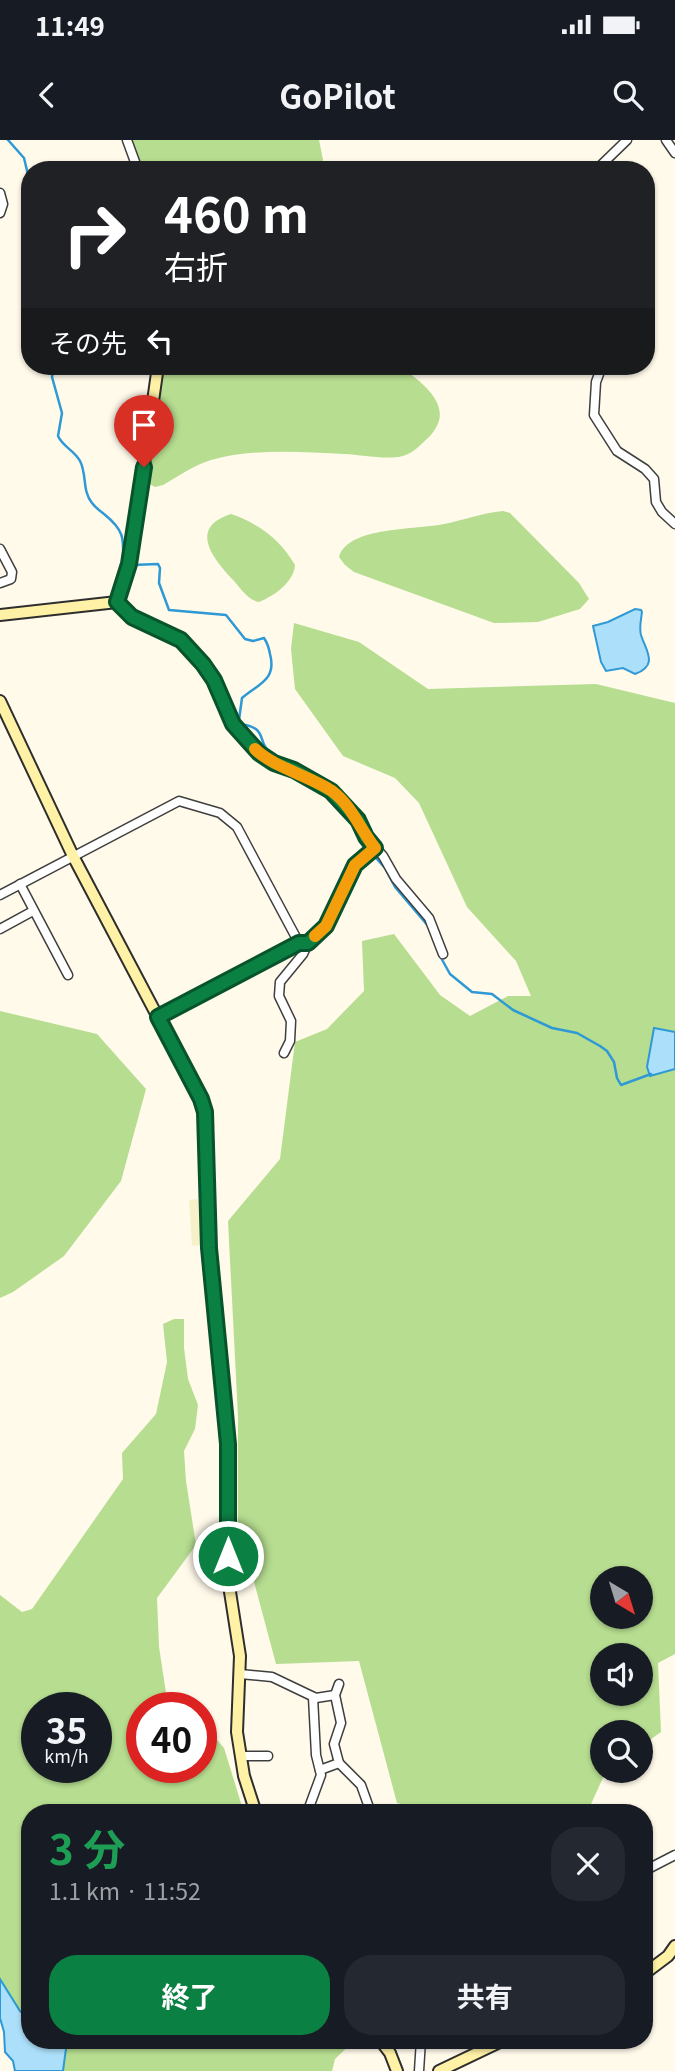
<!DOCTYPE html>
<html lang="ja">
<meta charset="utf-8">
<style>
body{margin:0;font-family:Georgia,"Noto Sans JP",serif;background:#242831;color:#f1f3f6;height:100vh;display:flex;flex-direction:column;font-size:26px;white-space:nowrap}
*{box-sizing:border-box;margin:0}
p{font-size:23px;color:#9ea1a6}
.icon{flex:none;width:38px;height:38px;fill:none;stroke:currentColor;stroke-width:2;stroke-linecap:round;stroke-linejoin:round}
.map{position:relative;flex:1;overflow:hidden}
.drawer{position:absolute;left:21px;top:1664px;width:632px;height:245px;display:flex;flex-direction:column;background:#171b24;border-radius:28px;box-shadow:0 2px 5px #0004}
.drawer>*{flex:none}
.guide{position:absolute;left:21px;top:21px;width:634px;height:214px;border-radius:28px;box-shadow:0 2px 5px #0004;background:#202124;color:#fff;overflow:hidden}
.needle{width:46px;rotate:142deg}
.buttons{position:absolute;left:590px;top:1426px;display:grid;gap:14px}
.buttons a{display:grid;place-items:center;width:63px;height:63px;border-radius:50%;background:#171b24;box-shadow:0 2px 5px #0004;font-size:35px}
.speed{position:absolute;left:21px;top:1552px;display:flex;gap:14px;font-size:35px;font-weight:700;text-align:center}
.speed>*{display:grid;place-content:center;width:91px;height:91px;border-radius:50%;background:#171b24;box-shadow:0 2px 5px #0004;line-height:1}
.speed small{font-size:18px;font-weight:400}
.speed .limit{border:10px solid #d22;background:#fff;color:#111}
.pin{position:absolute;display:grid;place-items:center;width:60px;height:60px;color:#fff;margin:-72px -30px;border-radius:50% 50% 50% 0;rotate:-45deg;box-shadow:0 0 7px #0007}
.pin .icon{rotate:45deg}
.me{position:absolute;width:77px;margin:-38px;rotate:0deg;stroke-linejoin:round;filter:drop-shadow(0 0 5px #0008)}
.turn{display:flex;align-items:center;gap:24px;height:147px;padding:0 28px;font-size:32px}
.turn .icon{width:91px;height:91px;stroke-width:2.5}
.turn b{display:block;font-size:49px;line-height:60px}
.then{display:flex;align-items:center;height:66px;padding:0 28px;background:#0003;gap:14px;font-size:26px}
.round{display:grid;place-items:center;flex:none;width:74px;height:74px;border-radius:28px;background:#242831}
.headline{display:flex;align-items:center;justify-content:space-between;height:119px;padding:0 28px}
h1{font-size:42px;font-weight:700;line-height:52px;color:#1e9e55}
.action{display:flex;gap:14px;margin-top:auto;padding:14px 28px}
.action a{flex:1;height:80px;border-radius:28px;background:#0b8043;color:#fff;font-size:28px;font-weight:700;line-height:80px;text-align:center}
.action a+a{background:#242831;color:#f1f3f6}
.status{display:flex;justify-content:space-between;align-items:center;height:49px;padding:0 35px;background:#171b24;direction:ltr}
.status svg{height:19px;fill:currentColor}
header{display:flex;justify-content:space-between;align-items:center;height:91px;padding:0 28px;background:#171b24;font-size:32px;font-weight:700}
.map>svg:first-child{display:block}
</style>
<div class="status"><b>11:49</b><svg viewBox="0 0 49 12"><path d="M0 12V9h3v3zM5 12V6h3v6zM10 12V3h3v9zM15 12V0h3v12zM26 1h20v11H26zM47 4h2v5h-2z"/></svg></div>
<header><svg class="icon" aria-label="back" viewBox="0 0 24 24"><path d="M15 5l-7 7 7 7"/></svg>GoPilot<svg class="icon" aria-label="search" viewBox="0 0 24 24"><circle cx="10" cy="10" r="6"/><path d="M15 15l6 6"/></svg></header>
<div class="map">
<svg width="675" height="1931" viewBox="0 0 675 1931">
<rect width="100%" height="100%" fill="#fffaea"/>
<polygon fill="#f6f1c9" points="197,1059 203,1068 205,1104 192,1106 189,1060"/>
<g fill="#b6dd90" fill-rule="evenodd">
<polygon points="126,0 319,0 323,20 319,30 137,30"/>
<path d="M156,226h244c22,17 58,41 29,71 -8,7 -15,16 -26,19 -17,4 -41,-1 -58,-2 -44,-2 -92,-6 -134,6 -17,5 -32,16 -48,25l-8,2 -11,-6z"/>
<path d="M503,371l7,2 69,70 10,16 -9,10 -42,13 -44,1 -140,-51 -9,-7 -6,-8c9,-31 78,-27 105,-33 20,-4 38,-11 59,-13z"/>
<path d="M231,374c27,9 50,26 64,51 -1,17 -21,31 -36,37 -11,-2 -18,-13 -25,-21 -20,-21 -47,-53 -3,-67z"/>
<path d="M294,483l65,19 69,47 168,-5 79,19v951l-17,9 3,69 -20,14 -1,-14h-38v39h4l-19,42h-146l-44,-10 -38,-142 -83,3 -38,-142v-106l-10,-195 52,-62 15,-117 32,-13 37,-38 -2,-50 32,-7 46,61 30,21 38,-20h23l-15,-35 -49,-54 -48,-104 -24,-25 -52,-22 -48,-67 -4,-40zM602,1438h38v39h-38zM602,1516h38v38h-38z"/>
<polygon points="0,871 97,894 146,949 121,1041 64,1116 13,1152 0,1158"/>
<path d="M174,1179h10v29l4,31 10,26 -3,24 -11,22 2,30 10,64 -39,53 2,49 7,46 19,15h-43v60h59v-47l23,27 20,65h-214v207l-10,-9 -20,-32v-384l22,17 10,-3 91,-130 -1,-26 34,-39 11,-52 -4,-38zM37,1568h59v60h-59z"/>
<polygon points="355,1900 335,1919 332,1931 63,1931 67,1901"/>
</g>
<g fill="#ace0fa" stroke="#2e99d5" stroke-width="2">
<path d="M635,469l6,1 1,2c-1,8 -3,16 -1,23 5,16 18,30 -6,39l-12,-6 -17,3 -5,-9 -8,-36 15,-4z"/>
<polygon points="654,888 675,892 675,929 650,936 647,927"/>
<polygon points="0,1839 20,1871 30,1880 30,1900 67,1901 63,1931 15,1931 13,1921 5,1912 4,1892 0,1878"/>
</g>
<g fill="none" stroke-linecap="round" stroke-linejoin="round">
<g stroke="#2e99d5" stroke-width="2.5">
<polyline points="8,0 24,18 30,43"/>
<path d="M54,226l-2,11 10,36 -4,23c5,11 16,14 22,25 7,13 2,30 12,42 3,4 8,8 12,11 20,16 20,24 19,48l3,1"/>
<path d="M132,425l26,-1 2,4 -1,15 10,27 57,5 19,24 8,2 11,-3c4,6 5,10 6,16 7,26 -12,30 -28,44l-3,22 2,4c28,5 15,16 29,29 7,7 17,8 25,12 7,4 13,8 19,12"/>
<polyline points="332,659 351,677 367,708 385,728 395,747 429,787"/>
<polyline points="440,816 450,834 472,852 492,854 513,870 552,888 577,893 600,906 607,911 614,922 617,938 621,945 651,934"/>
</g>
<defs>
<g id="street">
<polyline points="127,0 138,30"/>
<polyline points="666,0 675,13"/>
<polyline points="596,30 627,0"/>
<polyline points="0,53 3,64 0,73"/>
<polyline points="602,226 596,242 594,275 617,311 645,329 654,339 656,362 662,372 675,384"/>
<polyline points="0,409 12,432 11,439 0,443"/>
<polyline points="117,462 132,477 181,500 203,524 214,540 233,584 259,613 274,623 294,630 331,651 341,661 358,680 366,697 383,716 396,739 429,778 443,814"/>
<polyline points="20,744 68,835"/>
<polyline points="0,755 179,661 220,673 237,687 299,803 157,877"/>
<polyline points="0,789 33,771"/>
<polyline points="284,913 290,901 291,881 279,856 280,842 303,814 308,803 326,786 355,725 375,708"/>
<polyline points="240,1534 272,1537 316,1558 335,1555"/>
<polyline points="339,1544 335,1555 341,1583 334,1604 339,1623 361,1645 371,1673"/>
<polyline points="240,1616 268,1616"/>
<polyline points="320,1630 339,1623"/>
<polyline points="307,1673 321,1635 316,1615 313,1557"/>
<polyline points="644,1731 675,1715"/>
<polyline points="419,1931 421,1900"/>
</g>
<g id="secondary">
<polyline points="0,475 117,462 129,424 134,394 158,226"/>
<polyline points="0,561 73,716 201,959 205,972 209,1108 228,1304 228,1439 240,1516 237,1592 244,1636 256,1673"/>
<polyline points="644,1834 668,1816 675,1806"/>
<polyline points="380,1900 390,1913 397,1931"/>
<polyline points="439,1931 504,1900"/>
</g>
</defs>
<use href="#street" stroke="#3f3f3f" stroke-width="11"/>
<use href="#secondary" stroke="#2e2e2e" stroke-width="14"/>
<use href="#street" stroke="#fff" stroke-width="8"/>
<use href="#secondary" stroke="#fff1a5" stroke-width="10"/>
</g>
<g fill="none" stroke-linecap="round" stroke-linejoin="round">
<defs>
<polyline id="route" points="144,327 129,424 117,462 132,477 181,500 203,524 214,540 233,584 259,613 274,623 294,630 331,651 358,680 366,697 375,708 355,725 326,786 308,803 299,803 158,877 201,959 205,972 209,1108 228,1304 228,1416"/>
</defs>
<use href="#route" stroke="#07532c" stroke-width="18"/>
<use href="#route" stroke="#0b8043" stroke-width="12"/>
<path stroke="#f59e0b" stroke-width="12" d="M255,609c18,18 55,27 77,42 20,15 28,38 43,57l-20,17 -29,61 -11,10"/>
</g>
</svg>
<div class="buttons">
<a><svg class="needle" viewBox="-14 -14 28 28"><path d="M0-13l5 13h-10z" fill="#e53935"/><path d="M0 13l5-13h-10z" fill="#9ea1a6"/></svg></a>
<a><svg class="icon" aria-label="sound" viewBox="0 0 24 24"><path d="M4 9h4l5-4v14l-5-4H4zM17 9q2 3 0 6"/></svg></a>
<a><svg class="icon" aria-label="search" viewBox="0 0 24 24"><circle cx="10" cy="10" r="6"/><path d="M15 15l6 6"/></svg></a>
</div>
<div class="speed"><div>35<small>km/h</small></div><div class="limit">40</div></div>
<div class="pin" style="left:144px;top:327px;background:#d93025"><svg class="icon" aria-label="arrive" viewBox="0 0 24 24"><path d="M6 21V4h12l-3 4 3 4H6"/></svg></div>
<svg class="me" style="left:228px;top:1416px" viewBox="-20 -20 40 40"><circle r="17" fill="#0b8043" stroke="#fff" stroke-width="3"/><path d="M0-11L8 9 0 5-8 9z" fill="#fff"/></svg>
<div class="guide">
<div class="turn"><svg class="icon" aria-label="right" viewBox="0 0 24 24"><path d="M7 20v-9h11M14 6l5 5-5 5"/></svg><div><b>460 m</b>右折</div></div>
<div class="then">その先<svg class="icon" aria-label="left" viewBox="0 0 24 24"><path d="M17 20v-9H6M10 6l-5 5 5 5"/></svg></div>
</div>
<section class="drawer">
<div class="headline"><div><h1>3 分</h1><p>1.1 km · 11:52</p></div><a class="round"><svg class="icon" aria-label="close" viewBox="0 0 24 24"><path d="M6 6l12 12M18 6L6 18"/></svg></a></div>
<div class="action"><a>終了</a><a>共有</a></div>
</section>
</div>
